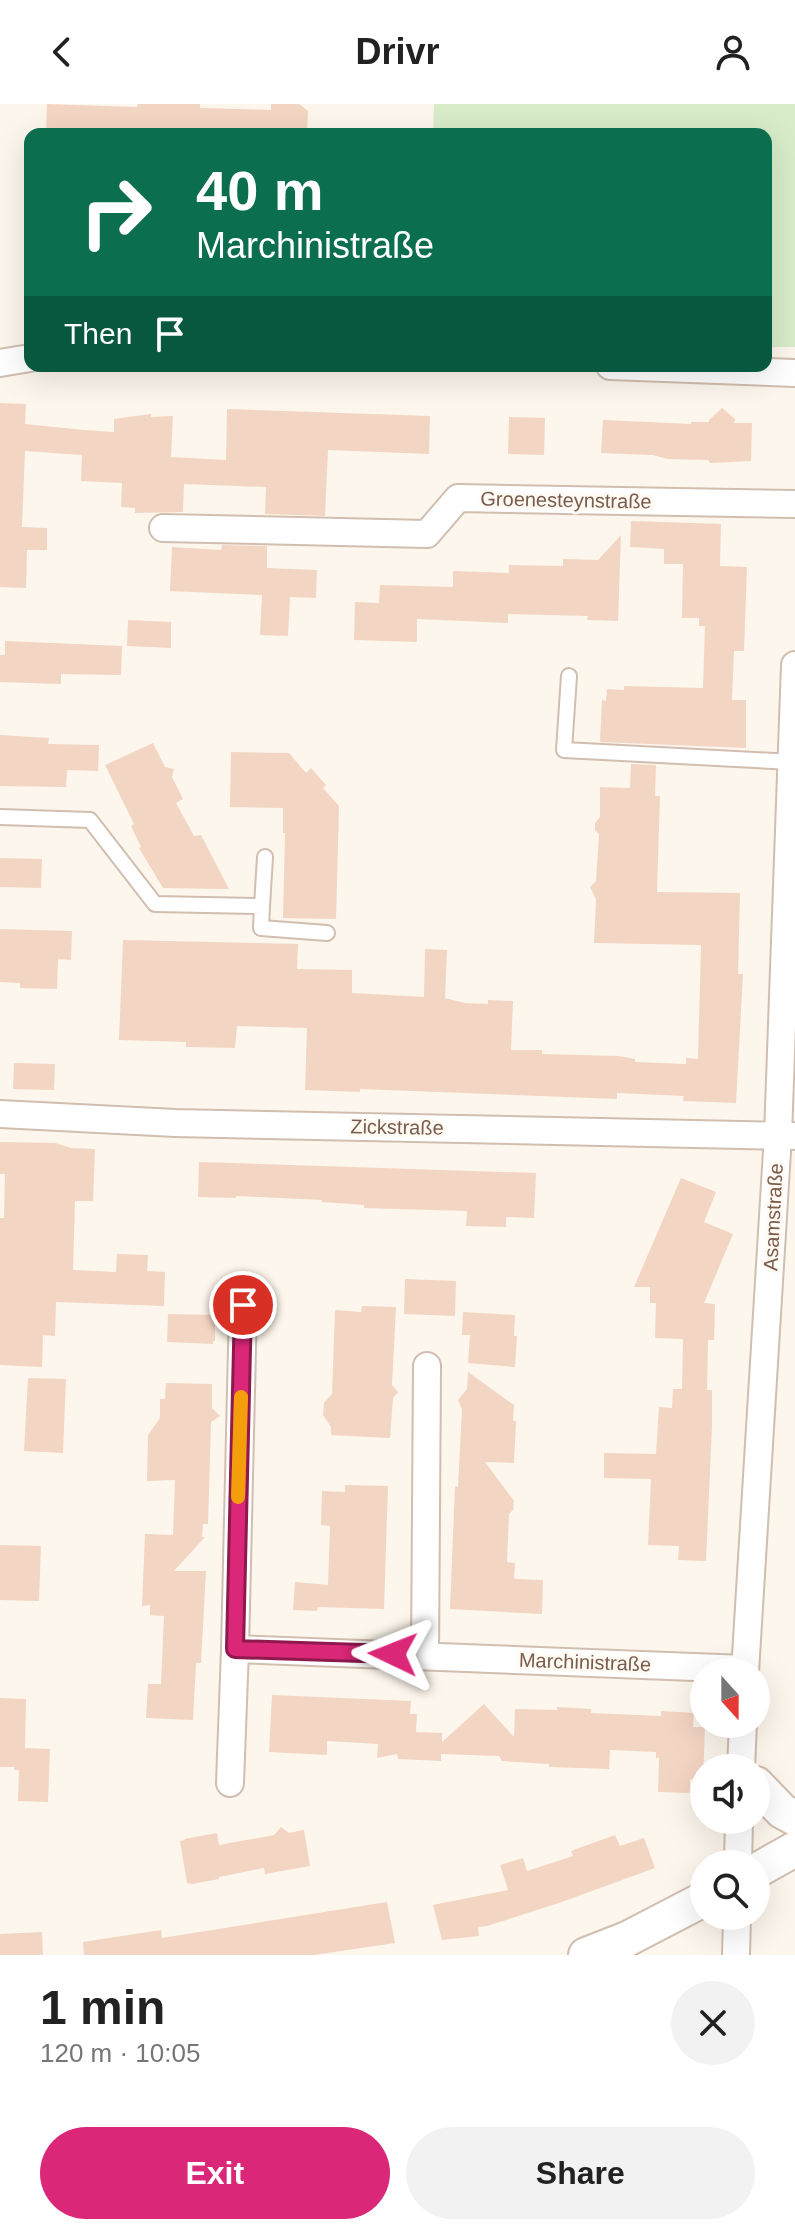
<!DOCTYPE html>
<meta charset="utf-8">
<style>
body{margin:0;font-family:Helvetica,sans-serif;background:#f2f2f2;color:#222;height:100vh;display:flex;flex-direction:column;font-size:30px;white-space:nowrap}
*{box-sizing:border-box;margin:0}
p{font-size:26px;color:#767676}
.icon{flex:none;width:44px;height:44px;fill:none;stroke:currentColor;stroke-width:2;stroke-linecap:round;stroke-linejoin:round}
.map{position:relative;height:1851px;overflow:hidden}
.panel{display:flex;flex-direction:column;background:#fff;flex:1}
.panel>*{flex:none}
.hud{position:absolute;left:24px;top:24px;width:748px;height:244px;border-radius:16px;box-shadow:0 8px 32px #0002;background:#0b6e4f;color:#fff;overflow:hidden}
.needle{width:52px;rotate:159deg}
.controls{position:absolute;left:690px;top:1554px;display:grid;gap:16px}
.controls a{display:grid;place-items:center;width:80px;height:80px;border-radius:50%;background:#fff;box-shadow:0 8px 32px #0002;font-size:40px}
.pin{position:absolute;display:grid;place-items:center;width:68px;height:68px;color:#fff;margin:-34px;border:4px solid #fff;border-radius:50%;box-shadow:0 2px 8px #0007}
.me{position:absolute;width:88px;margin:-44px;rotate:272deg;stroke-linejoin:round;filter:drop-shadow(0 0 6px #0008)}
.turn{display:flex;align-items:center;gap:28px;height:168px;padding:0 40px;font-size:36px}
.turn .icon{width:104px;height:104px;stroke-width:2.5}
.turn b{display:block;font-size:56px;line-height:68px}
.then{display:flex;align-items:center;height:76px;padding:0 40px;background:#0003;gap:16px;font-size:30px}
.round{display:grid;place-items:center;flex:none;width:84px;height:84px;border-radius:42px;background:#f2f2f2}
.headline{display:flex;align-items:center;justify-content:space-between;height:136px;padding:0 40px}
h1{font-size:48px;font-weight:800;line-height:60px}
.cta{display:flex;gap:16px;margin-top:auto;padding:16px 40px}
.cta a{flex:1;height:92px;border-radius:48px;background:#db2777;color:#fff;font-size:32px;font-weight:800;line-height:92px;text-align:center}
.cta a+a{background:#f2f2f2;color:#222}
header{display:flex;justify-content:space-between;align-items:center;height:104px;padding:0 40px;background:#fff;font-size:36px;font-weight:800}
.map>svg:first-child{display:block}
</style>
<header><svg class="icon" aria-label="back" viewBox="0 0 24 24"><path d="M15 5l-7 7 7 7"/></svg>Drivr<svg class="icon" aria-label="person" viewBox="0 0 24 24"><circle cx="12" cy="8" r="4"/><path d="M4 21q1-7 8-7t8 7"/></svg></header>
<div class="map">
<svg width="795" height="1851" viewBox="0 0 795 1851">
<rect width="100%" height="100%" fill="#fdf6ec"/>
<polygon fill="#d8ecc9" points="434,0 795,0 795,243 766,243 766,30 433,30"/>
<g fill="#f3d5c3">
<polygon points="47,0 137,3 138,0 200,0 200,4 271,6 271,0 299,0 308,7 307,30 46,30"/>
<polygon points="0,299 26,300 25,320 84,326 114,328 114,315 151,310 151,313 173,312 171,353 226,356 227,305 430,312 429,350 328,346 325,412 265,410 266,383 184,380 183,408 135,409 135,404 121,403 122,379 81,377 82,351 25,347 22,423 47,424 47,446 27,446 26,484 0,483"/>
<polygon points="722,304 735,315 734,319 752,319 751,357 710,359 708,356 668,355 652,351 601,349 603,316 691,320 691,318 709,318 709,316"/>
<polygon points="509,313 545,314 544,351 508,350"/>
<polygon points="631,417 721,420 720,462 747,463 744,547 734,547 732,596 746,596 746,644 600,638 602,596 606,597 607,585 624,586 624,582 703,584 705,522 699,522 699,514 682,514 683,460 664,460 664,445 630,443"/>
<polygon points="621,431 618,517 587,516 588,512 508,510 508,519 417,515 417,538 354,536 355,498 379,499 380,481 453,483 453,467 509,469 509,461 563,462 563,455 598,456"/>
<polygon points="222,441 267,442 267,464 317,466 316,494 290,493 288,532 260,531 262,491 170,487 172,443 221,446"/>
<polygon points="128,516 171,518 171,544 127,542"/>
<polygon points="5,537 122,542 121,571 61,570 61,580 0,578 0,551 5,551"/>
<polygon points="0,631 49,634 48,640 99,641 98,667 67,666 66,683 0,682"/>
<polygon points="153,639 165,663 174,665 172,673 183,695 176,699 194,732 201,731 229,785 163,784 139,744 141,743 131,722 134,720 105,661"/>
<polygon points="231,648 289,649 306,669 311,664 326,681 323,684 339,702 336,815 283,814 285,729 283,729 283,704 230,703"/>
<polygon points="631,660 656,661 655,692 660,692 657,788 740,789 738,870 743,870 736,999 683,997 684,992 617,989 617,995 360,985 360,988 305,986 307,924 237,922 235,944 186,943 186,938 119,936 123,836 298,840 297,865 352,866 352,889 424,893 425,845 447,846 445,894 465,899 488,900 488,896 513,897 511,946 542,946 542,950 618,952 635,955 635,958 686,960 686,954 698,955 701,841 594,839 596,795 590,783 596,777 599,730 595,726 595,719 600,713 600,683 630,684"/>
<polygon points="0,754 42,755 41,784 0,783"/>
<polygon points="0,825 72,827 71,856 58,855 57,885 20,884 20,879 0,878"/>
<polygon points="14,959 55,960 54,986 13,985"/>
<polygon points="0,1038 55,1039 71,1044 95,1045 93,1097 75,1097 73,1166 116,1168 117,1150 148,1151 147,1167 165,1168 164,1202 56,1198 55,1232 43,1231 42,1263 0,1261 0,1114 4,1114 5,1070 0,1070"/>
<polygon points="199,1058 536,1069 534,1114 506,1113 506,1123 466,1122 467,1107 364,1104 364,1101 322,1098 322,1096 236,1092 236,1094 198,1093"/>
<polygon points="681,1074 716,1088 704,1118 733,1130 704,1199 715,1200 714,1236 708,1236 707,1286 712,1286 712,1322 706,1457 678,1456 679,1442 648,1441 651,1375 604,1374 604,1349 656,1350 659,1303 672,1304 673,1285 682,1285 683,1235 655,1234 656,1199 650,1199 650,1183 634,1183"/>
<polygon points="405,1175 456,1177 455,1212 404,1210"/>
<polygon points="362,1202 396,1203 392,1281 398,1288 393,1294 390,1334 331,1331 331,1323 323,1311 324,1299 332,1290 335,1206 361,1208"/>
<polygon points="463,1208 515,1211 514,1232 517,1232 515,1263 468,1259 470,1231 462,1231"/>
<polygon points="168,1210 215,1211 215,1237 213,1237 213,1240 167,1238"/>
<polygon points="468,1268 514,1301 513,1317 516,1317 514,1359 485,1358 514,1397 513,1406 509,1410 507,1458 515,1459 514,1475 543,1476 542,1510 450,1505 455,1382 458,1383 462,1305 458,1296 467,1285"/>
<polygon points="28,1274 66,1275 63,1349 24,1347"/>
<polygon points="166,1279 212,1280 212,1304 220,1312 211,1318 208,1420 203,1420 202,1433 205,1433 174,1467 206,1467 201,1559 196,1559 193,1616 146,1614 148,1580 161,1580 164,1512 150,1511 150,1501 142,1502 145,1430 173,1431 175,1376 147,1377 148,1331 160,1314 160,1295 165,1295"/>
<polygon points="345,1381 388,1382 384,1505 318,1503 317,1507 293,1506 295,1478 328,1481 330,1422 321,1421 322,1387 345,1388"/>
<polygon points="0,1441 41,1442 39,1497 0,1496"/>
<polygon points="272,1591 411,1597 410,1610 417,1610 416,1628 442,1629 442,1638 484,1600 514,1633 515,1605 557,1606 557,1603 591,1605 591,1609 661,1612 661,1607 694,1609 693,1623 705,1623 703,1675 690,1675 690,1689 658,1688 659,1654 656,1654 656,1648 610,1646 609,1665 549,1663 549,1660 502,1657 499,1652 441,1650 441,1657 398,1655 397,1650 377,1654 378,1640 327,1637 327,1651 269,1648"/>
<polygon points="0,1594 26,1595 25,1644 50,1645 48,1698 18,1697 19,1666 14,1666 14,1663 0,1663"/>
<polygon points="281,1723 289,1729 304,1726 310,1762 265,1770 264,1764 219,1773 219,1775 192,1780 187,1779 180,1737 185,1736 184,1735 217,1729 219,1741 274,1731"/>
<polygon points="615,1731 620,1742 644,1734 655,1764 559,1799 487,1822 478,1823 479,1832 442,1836 433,1801 508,1786 500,1761 523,1754 527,1767 573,1752 571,1747"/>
<polygon points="387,1798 395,1839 314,1851 84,1851 83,1838 161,1826 162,1834"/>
<polygon points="42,1828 43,1851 0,1851 0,1830"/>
</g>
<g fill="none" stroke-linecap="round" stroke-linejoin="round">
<defs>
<g id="service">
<polyline points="569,572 564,646 793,658"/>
<polyline points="0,713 90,716 155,800 262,802 261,824 327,829"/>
<polyline points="262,802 265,753"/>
</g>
<g id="minor">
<polyline points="0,259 30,254"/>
<polyline points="610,262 795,269"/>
<polyline points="163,424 427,430 458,394 795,400"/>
<polyline points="0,1010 175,1019 792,1032"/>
<polyline points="243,1201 235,1545 745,1565"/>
<polyline points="425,1551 427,1262"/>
<polyline points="745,1568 778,1031 795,561"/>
<polyline points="741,1664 743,1620"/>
<polyline points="230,1679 235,1545"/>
<polyline points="738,1760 739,1716"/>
<polyline points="736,1851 737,1812"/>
</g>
<g id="tertiary">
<polyline points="756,1680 782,1707 795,1714"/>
<polyline points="756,1767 795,1745"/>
<polyline points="586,1851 627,1835 704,1795"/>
</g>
</defs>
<use href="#service" stroke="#d1beb0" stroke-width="18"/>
<use href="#minor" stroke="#d1beb0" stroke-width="30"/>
<use href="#tertiary" stroke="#d1beb0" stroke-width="38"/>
<use href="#service" stroke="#fff" stroke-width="14"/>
<use href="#minor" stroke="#fff" stroke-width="26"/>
<use href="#tertiary" stroke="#fff" stroke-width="34"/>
</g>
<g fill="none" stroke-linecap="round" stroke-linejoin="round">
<defs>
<polyline id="route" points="243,1201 235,1545 393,1550"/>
</defs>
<use href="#route" stroke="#8e194d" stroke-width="20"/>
<use href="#route" stroke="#db2777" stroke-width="14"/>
<polyline stroke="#f59e0b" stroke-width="14" points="238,1393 241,1293"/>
</g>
<g text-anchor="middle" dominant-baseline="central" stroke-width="6" stroke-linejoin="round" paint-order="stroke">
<g font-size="20" fill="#7a5c4d" stroke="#fffaf3">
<text transform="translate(566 396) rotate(1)">Groenesteynstraße</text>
<text transform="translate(397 1023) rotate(1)">Zickstraße</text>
<text transform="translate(773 1113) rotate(-87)">Asamstraße</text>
<text transform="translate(585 1558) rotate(2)">Marchinistraße</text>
</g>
</g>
</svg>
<div class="controls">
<a><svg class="needle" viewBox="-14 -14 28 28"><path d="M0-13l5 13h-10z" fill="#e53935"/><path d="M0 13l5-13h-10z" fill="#767676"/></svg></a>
<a><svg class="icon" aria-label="sound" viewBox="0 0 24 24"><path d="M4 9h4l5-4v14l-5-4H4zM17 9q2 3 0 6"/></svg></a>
<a><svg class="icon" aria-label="search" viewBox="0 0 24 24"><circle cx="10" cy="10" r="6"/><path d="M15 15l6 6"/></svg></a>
</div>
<div class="pin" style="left:243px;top:1201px;background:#d93025"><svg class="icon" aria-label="arrive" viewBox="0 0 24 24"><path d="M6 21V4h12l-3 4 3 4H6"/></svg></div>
<svg class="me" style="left:393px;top:1550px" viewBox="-20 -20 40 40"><path d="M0-17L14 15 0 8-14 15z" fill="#db2777" stroke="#fff" stroke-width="4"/></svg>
<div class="hud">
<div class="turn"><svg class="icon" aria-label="right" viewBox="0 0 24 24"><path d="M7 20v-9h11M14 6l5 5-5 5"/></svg><div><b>40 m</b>Marchinistraße</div></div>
<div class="then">Then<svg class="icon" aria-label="arrive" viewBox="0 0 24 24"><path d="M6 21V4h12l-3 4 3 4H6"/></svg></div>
</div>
</div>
<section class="panel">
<div class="headline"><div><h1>1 min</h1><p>120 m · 10:05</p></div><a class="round"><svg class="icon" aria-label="close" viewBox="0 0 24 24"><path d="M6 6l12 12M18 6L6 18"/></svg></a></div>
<div class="cta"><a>Exit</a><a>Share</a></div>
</section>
